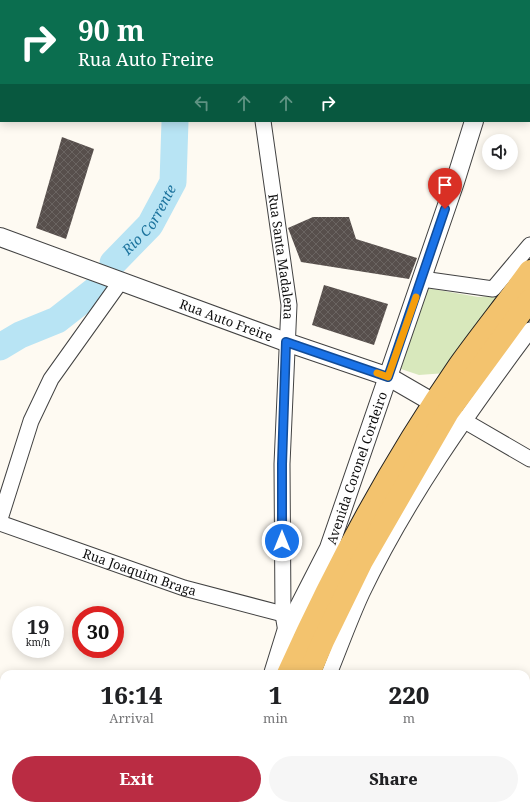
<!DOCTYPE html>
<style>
body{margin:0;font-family:"Noto Serif",serif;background:#f6f6f6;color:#202124;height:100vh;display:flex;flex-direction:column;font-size:15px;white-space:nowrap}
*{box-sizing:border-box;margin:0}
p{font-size:13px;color:#757577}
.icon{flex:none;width:22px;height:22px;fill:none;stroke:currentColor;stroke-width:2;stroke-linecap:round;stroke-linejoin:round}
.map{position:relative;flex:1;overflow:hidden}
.side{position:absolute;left:0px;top:670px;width:530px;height:140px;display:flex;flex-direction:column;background:#fff;border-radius:12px 12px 0 0;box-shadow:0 2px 10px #0003}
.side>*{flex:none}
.banner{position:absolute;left:0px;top:0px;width:530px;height:122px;box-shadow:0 2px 10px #0003;background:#0b6e4f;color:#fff;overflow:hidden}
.controls{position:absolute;left:482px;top:134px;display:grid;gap:8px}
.controls a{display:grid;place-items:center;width:36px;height:36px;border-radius:50%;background:#fff;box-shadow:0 2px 10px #0003;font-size:20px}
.speed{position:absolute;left:12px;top:606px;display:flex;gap:8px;font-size:20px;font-weight:700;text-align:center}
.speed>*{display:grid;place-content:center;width:52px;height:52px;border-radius:50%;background:#fff;box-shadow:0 2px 10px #0003;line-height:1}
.speed small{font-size:10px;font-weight:400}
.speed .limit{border:6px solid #d22;background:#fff;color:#111}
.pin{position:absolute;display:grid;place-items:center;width:34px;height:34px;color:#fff;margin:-41px -17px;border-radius:50% 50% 50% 0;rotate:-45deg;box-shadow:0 0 4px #0007}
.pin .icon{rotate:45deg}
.me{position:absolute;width:44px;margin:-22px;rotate:0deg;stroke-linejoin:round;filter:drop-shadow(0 0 3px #0008)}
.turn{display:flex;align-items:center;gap:14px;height:84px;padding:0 12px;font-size:18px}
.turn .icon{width:52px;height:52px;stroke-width:2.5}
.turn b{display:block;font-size:28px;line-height:34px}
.lanes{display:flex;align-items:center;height:38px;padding:0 12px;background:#0003;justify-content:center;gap:20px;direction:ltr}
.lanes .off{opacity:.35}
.eta{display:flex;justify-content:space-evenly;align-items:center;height:68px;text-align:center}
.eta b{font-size:24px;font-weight:800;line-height:28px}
.button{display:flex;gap:8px;margin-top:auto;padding:8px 12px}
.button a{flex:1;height:46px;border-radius:24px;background:#ba2c43;color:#fff;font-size:16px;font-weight:800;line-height:46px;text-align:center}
.button a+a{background:#f6f6f6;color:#202124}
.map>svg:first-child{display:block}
</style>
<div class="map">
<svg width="530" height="810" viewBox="0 0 530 810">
<defs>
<pattern id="building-cross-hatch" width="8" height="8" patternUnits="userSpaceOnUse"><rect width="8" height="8" fill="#574f4c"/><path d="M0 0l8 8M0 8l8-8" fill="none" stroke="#6a6461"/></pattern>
</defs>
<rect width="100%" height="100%" fill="#fefaf2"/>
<polygon fill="#d8e8bc" points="526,258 529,260 457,356 446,373 419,375 401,369 427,288 478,297 493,296"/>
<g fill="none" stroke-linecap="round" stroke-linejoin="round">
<g stroke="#b8e4f4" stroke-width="27">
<polyline points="133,0 133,1"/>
<path id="s1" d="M113,263l37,-38 23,-43 2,-61"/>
<polyline points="0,347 20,335 57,320 98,288"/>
</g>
</g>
<g fill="url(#building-cross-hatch)">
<polygon points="62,137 94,149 66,239 36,228"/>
<polygon points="313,217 349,217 356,239 417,258 409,279 301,262 288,228"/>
<polygon points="324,285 388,304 374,345 312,325"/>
</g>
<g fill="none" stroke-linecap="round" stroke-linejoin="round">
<defs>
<g id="minor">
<polyline points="237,0 237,1"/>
<polyline points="0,67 1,67"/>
<polyline points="529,104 530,104"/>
<path id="s2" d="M263,121l26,184 -7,159 1,150 3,18"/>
<polyline points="422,279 493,289 530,245"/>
<polyline points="456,416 530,459"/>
<polyline points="0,519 31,421 51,379 121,281"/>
<path id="s3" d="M0,523l184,65 99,26"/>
<path d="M329,674c11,-27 21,-55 33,-81 45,-94 106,-180 168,-263"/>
<polyline points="528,810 530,803"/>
</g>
<g id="tertiary">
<polyline points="514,1 514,0"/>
<path id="s4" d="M0,237l286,105 103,35 57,33"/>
<path id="s5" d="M273,674l13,-42 43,-84 126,-366 19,-61"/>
<polyline points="231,810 232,806"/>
<polyline points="275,810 275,806"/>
</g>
<g id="primary">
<path d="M288,674c48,-107 104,-211 171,-308 23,-32 48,-63 71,-95"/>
<polyline points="309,674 323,641 362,561 448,412 530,300"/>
<polyline points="256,810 258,806"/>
</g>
</defs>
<use href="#minor" stroke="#424242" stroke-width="17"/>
<use href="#tertiary" stroke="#424242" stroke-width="20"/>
<use href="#primary" stroke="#202020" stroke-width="24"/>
<use href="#minor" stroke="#fff" stroke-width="15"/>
<use href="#tertiary" stroke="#fff" stroke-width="18"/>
<use href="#primary" stroke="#f3c36e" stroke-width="22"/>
</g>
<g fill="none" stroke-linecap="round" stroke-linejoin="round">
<defs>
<polyline id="route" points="282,541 282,464 286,342 388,377 445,209"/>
</defs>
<use href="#route" stroke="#114b97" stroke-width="10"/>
<use href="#route" stroke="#1a73e8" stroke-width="7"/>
<polyline stroke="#f59e0b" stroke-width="7" points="377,373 388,377 416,297"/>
</g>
<g text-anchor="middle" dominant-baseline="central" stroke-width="4" stroke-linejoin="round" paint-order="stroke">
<g font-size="13" fill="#0f0f0f" stroke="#fff">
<text stroke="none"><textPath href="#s2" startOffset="137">Rua Santa Madalena</textPath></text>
<text stroke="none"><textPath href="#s4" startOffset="241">Rua Auto Freire</textPath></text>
<text stroke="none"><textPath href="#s5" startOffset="223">Avenida Coronel Cordeiro</textPath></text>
<text stroke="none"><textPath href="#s3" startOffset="148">Rua Joaquim Braga</textPath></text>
</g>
<g font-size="14" font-style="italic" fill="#1c739d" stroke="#fff">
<text stroke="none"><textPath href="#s1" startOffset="57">Rio Corrente</textPath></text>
</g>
</g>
</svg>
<div class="controls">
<a><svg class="icon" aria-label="sound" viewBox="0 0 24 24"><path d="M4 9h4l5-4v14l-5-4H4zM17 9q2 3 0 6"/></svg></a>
</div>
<div class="speed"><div>19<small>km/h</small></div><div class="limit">30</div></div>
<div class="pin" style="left:445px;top:209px;background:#d93025"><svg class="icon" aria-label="arrive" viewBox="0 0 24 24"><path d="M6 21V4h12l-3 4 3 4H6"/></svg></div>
<svg class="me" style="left:282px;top:541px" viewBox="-20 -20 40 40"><circle r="17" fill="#1a73e8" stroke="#fff" stroke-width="3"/><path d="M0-11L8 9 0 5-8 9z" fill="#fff"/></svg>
<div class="banner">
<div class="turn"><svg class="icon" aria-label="right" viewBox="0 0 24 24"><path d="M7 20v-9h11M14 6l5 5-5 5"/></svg><div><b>90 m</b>Rua Auto Freire</div></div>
<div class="lanes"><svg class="icon off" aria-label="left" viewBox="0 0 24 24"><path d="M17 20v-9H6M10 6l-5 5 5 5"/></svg><svg class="icon off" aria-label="ahead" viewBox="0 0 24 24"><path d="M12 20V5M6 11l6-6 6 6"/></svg><svg class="icon off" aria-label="ahead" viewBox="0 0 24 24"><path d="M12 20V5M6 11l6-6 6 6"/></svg><svg class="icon" aria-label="right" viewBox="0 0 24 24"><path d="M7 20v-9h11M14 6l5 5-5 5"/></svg></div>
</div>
<section class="side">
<div class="eta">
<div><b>16:14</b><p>Arrival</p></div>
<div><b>1</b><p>min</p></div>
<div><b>220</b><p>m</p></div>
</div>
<div class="button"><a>Exit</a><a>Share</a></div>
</section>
</div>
